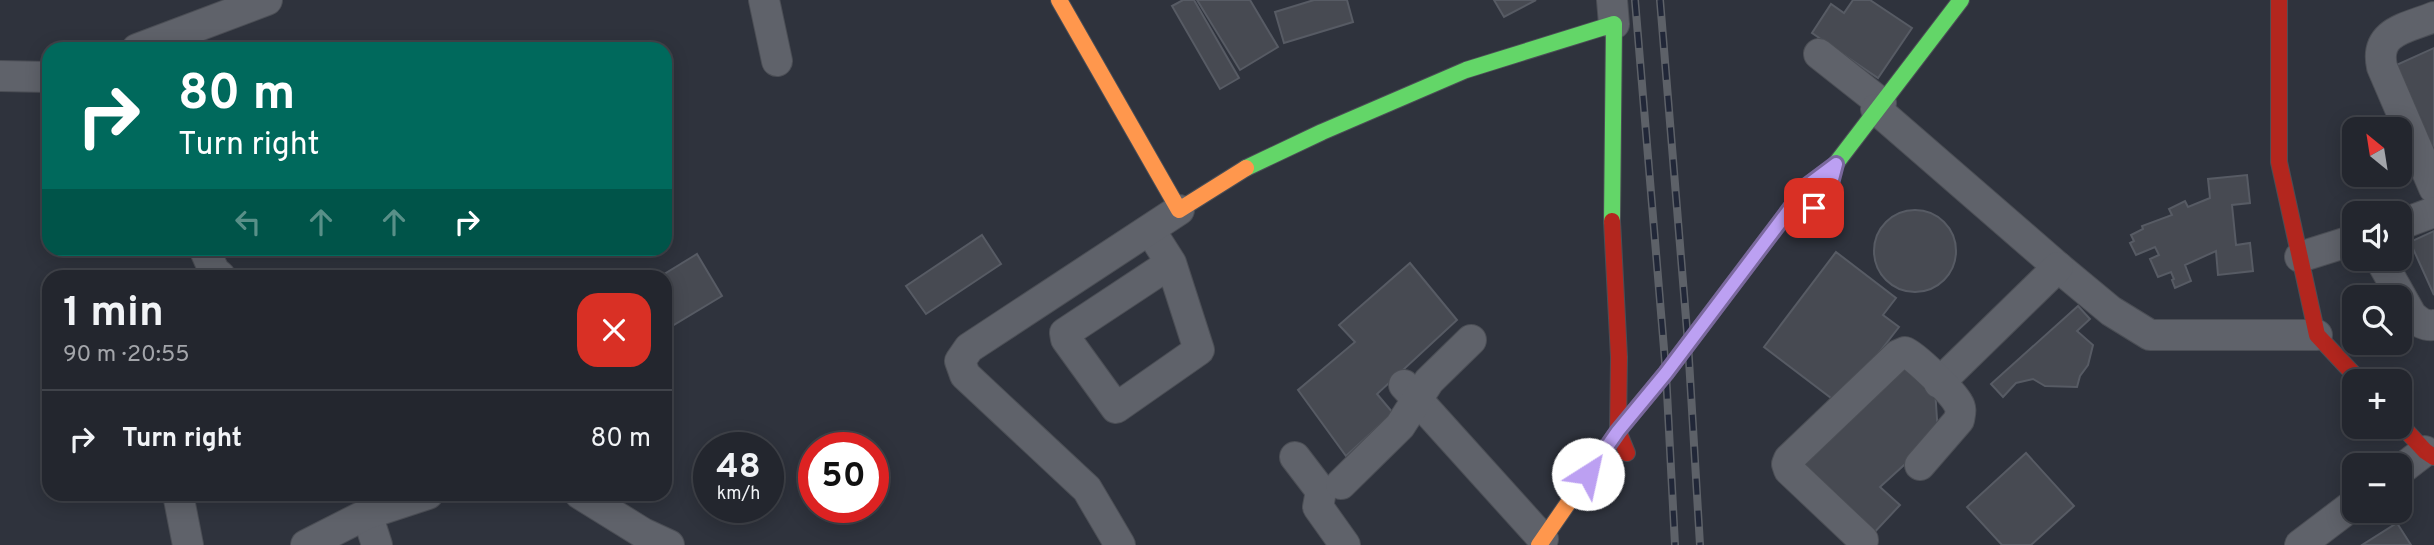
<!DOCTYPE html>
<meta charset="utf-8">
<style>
body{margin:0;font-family:Overpass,sans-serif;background:#2f323a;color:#f1f3f6;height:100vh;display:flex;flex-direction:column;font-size:26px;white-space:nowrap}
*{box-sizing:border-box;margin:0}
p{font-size:23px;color:#a3a5aa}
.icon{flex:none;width:38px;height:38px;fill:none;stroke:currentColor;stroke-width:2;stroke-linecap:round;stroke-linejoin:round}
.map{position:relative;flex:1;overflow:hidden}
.details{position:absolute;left:42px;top:270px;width:630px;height:231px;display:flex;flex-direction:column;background:#23262e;border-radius:21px;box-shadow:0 4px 18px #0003,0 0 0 2px #40434a}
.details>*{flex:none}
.top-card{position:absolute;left:42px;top:42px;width:630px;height:214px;border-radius:21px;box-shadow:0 4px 18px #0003,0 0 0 2px #40434a;background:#00695c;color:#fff;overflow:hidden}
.needle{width:46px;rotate:330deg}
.controls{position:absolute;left:2342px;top:117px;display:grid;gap:14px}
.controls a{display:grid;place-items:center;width:70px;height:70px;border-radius:14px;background:#23262e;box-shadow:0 4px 18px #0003,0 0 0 2px #40434a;font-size:35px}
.speed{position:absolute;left:693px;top:432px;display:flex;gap:14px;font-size:35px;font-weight:700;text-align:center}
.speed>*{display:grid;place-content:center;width:91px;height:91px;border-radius:50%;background:#23262e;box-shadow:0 4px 18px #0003,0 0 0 2px #40434a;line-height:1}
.speed small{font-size:18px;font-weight:400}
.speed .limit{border:10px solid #d22;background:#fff;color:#111}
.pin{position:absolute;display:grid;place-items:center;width:60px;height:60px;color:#fff;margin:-30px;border-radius:14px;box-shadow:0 4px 10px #0006}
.me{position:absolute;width:77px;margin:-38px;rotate:35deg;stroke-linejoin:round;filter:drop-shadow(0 0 5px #0008)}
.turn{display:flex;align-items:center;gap:24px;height:147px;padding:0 21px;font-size:32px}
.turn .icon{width:91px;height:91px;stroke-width:2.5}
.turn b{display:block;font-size:49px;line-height:60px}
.lanes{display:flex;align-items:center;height:66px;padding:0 21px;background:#0003;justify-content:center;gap:35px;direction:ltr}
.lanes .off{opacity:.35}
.round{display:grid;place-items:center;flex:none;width:74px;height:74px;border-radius:21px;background:#2f323a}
.summary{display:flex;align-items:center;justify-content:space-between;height:119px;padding:0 21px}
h1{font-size:42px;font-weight:700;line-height:52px}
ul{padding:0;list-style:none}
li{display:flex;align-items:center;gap:21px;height:98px;padding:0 21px;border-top:2px solid #40434a}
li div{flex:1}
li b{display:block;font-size:26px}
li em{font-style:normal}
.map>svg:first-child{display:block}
</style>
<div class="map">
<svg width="2434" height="545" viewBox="0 0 2434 545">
<rect width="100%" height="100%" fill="#2f333d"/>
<g fill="#474a52" stroke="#575b64" stroke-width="2">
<polygon points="1183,0 1194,0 1239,78 1220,89 1172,6"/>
<polygon points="1197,0 1250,0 1278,47 1240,70"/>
<polygon points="1314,0 1347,0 1353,22 1284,43 1275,12"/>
<polygon points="1494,0 1536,0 1504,17"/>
<polygon points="1853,0 1870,0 1912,28 1878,78 1812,33 1831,4 1844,13"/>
<polygon points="2434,48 2434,161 2392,67"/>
<polygon points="2247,175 2250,203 2232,205 2236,245 2250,243 2253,271 2218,275 2216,251 2185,265 2191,281 2175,288 2172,280 2174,279 2171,272 2158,277 2150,259 2159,255 2155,247 2136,255 2130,243 2134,241 2131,235 2143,229 2142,226 2172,215 2169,209 2185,201 2188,207 2210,198 2208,179"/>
<circle cx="1915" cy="251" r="41"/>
<polygon points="2434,231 2434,295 2410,242"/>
<polygon points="982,235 1001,264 926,314 906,286"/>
<polygon points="1836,252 1896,298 1883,315 1899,327 1839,404 1764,347"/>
<polygon points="697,254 722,296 667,329 665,325 665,276 661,276"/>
<polygon points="1410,263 1457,320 1377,394 1393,413 1346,456 1298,390 1355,342 1339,325"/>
<polygon points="2078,306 2090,319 2077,331 2093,345 2088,365 2080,376 2077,387 2045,386 2033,379 2016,383 2003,397 1991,384"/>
<polygon points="1907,360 1935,389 1938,434 1880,487 1900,505 1870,537 1792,465"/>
<polygon points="2026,453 2074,506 2031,545 2002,545 1967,507"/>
<polygon points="2397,523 2411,545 2362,545"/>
</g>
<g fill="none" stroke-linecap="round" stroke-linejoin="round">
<defs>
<g id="street">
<polyline points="764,0 777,61"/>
<polyline points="1612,0 1614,24"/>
<path d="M2434,17c-27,11 -60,14 -52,50l52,121"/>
<polyline points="137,49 267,0"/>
<polyline points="1819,54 1881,103"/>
<polyline points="0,76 49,77"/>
<polyline points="1876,109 2058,267 2111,311 2150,335 2317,335"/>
<polyline points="2399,225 2434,212"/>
<polyline points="1150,230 1171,263 1199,350 1116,408 1066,339 1065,333 1171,263"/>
<polyline points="204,248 214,271 220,276"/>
<polyline points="2300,257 2354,240"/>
<path d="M2380,259l32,57c7,6 12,10 22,9"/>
<polyline points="1939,383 2058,267"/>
<polyline points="1404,385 1543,539"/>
<polyline points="1295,457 1321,491 1318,507 1345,545"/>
<polyline points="2399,471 2425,451"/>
<polyline points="1341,484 1400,426 1429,381 1471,340"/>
<polyline points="178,494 188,545"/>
<polyline points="580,494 643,533 669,545"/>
<polyline points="367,514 377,545"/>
<path d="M1863,540l-74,-70 -2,-6 2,-5 109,-104 7,-3c11,5 47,40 53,51 4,6 2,11 1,17l-39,45"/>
<polyline points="306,545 367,514 428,494"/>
<polyline points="1120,545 1087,489 965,375 960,361 969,348 1179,210"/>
<polyline points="2300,545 2354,504"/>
</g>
<g id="fast">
<polyline points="1834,166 1961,0"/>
<polyline points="1246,168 1322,132 1466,70 1614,24 1612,221"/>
</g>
<g id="slow">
<polyline points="1059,0 1179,210 1246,168"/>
<polyline points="1539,545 1618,431 1666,373 1808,185 1834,166"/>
</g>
<g id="jam">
<polyline points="2279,0 2279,162 2317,335 2361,382"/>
<polyline points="1612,221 1619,357 1618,431 1627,453"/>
<polyline points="2399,423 2425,451 2434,457"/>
</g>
</defs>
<use href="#street" stroke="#4b4e55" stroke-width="32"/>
<use href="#fast" stroke="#4b4e55" stroke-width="18"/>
<use href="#slow" stroke="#4b4e55" stroke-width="18"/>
<use href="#jam" stroke="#4b4e55" stroke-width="18"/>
<use href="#street" stroke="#5f626a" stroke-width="30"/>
<use href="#fast" stroke="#63d668" stroke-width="16"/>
<use href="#slow" stroke="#ff974d" stroke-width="16"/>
<use href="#jam" stroke="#b3261e" stroke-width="16"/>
<defs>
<g id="rail">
<polyline points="1635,0 1666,373 1675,545"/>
<polyline points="1660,0 1688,343 1700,545"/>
</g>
</defs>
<use href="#rail" stroke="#5d6168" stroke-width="8"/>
<use href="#rail" stroke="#212738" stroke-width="5" stroke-dasharray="16" stroke-linecap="butt"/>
</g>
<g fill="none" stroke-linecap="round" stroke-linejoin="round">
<defs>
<polyline id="route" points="1588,474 1618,431 1666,373 1808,185 1836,164 1830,187 1814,208"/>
</defs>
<use href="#route" stroke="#7a689d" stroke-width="18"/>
<use href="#route" stroke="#bca0f2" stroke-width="12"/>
</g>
</svg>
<div class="controls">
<a><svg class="needle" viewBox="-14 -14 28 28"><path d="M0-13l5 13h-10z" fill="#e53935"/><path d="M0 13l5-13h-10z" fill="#a3a5aa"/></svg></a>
<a><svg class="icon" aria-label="sound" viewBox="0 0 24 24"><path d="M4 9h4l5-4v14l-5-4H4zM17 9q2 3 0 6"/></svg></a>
<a><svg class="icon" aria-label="search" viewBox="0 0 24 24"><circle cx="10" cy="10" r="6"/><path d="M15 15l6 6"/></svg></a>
<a>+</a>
<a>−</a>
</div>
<div class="speed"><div>48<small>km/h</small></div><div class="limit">50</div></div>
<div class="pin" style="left:1814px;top:208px;background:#d93025"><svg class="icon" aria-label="arrive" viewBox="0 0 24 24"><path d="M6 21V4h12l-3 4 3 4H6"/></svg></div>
<svg class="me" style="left:1588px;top:474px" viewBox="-20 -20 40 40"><circle r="19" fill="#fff"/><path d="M0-13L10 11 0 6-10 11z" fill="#bca0f2"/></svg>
<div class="top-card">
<div class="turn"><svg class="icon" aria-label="right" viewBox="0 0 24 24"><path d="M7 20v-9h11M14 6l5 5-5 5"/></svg><div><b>80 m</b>Turn right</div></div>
<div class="lanes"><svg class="icon off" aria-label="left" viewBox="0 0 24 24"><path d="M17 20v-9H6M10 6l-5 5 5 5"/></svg><svg class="icon off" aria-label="ahead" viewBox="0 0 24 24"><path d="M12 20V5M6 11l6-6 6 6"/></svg><svg class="icon off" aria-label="ahead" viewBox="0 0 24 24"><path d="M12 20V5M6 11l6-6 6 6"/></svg><svg class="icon" aria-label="right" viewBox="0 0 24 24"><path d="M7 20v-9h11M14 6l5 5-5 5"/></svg></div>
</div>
<section class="details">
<div class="summary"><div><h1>1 min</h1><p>90 m · 20:55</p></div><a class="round" style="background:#d93025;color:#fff"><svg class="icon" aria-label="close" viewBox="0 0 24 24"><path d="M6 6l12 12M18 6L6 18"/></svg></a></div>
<ul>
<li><svg class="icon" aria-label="right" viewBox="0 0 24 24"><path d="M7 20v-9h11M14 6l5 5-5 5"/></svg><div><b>Turn right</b></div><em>80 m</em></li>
</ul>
</section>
</div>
